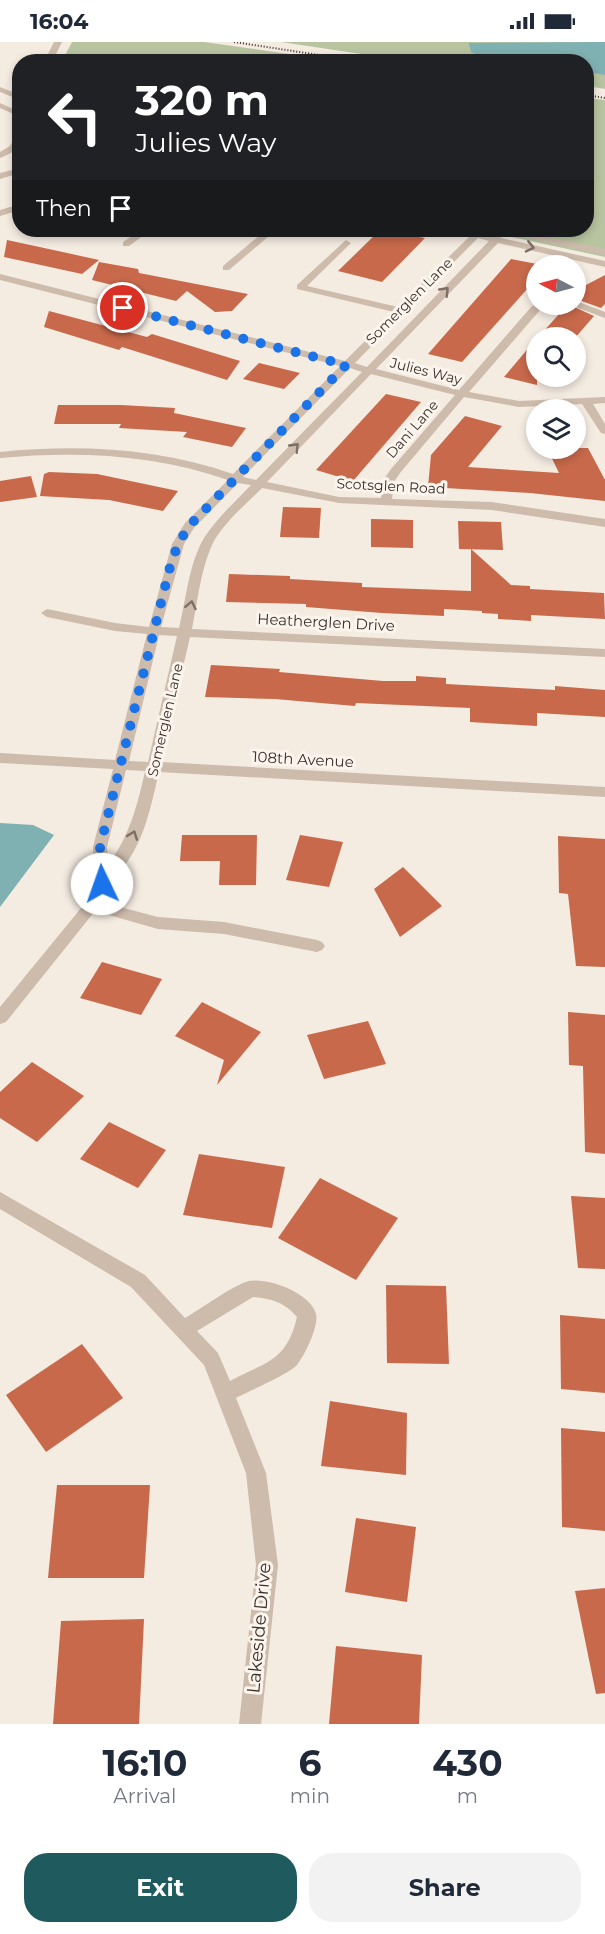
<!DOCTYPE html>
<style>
body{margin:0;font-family:Montserrat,sans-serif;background:#f2f2f3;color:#1f2937;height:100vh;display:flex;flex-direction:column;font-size:22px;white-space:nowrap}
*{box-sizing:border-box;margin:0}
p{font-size:20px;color:#747a83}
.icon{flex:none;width:33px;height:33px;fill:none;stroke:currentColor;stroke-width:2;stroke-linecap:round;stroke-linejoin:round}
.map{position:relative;height:1682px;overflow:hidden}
.side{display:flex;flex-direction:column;background:#fff;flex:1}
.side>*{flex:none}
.top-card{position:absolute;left:12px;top:12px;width:582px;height:183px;border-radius:24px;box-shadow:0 3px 9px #0003;background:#202124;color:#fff;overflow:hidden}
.needle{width:39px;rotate:276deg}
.tools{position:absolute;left:526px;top:213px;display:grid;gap:12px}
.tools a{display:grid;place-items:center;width:60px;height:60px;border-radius:50%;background:#fff;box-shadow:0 3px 9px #0003;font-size:30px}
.pin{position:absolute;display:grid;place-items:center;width:51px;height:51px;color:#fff;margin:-26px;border:3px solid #fff;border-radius:50%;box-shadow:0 2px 6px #0007}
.me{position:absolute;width:66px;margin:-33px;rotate:357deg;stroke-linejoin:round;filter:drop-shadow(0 0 4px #0008)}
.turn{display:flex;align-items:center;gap:21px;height:126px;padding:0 24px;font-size:27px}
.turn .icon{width:78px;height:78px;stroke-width:2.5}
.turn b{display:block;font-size:42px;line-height:51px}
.then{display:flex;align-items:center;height:57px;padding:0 24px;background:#0003;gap:12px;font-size:22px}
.eta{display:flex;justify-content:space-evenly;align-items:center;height:102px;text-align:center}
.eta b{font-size:36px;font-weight:700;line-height:42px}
.button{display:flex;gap:12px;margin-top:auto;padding:12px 24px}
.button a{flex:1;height:69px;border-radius:24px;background:#1f5a5e;color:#fff;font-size:24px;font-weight:700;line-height:69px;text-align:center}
.button a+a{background:#f2f2f3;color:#1f2937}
.status{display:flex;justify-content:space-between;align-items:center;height:42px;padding:0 30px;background:#fff;direction:ltr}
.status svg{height:16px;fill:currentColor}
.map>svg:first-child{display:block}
</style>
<div class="status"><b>16:04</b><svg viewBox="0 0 49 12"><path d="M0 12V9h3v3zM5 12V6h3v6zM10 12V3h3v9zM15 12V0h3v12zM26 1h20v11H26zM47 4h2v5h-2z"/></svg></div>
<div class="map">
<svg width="605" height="1682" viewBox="0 0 605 1682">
<rect width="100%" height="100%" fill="#f4ebe1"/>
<g fill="#b8c4a0">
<polygon points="72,0 204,0 338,19 62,19"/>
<polygon points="281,0 605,0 605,47 587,44 586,20 415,20"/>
<polygon points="587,56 605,58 605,215 479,188 586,188"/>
</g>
<g fill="#7fb0b2">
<path d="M605,0v33l-18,-3 -1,-10c-32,0 -86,6 -115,-10l-2,-9z"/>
<polygon points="0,781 33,783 54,793 0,865"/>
</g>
<g fill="#c8694b">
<polygon points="380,188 425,196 382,240 338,229"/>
<polygon points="7,198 58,209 99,218 82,232 4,215"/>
<polygon points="511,217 537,222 537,236 462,320 428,312"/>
<polygon points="99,220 138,227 139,231 248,252 232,269 215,270 187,249 176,259 92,238"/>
<polygon points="605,233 605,262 601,266 576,257 586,243"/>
<polygon points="568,262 594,274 575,296 563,296 543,290"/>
<polygon points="49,269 147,295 152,292 240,319 227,338 122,305 119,308 44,285"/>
<polygon points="537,296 537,343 504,335"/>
<polygon points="259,321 300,331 284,347 243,337"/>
<polygon points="386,352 421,360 353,439 316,428"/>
<polygon points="58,363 121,363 175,366 174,371 246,386 232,405 183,395 187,390 119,386 121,382 54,382"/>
<polygon points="465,374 502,384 468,425 559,431 547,406 588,406 605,438 605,459 530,451 428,445 431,413"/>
<polygon points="49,430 97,432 178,449 163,469 109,458 40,454 44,432"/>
<polygon points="31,434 37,455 0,460 0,439"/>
<polygon points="283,465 321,466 319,496 280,495"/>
<polygon points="371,477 413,478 413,506 371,505"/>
<polygon points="458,479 501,480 503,508 459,507"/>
<polygon points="471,507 511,543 530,544 530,547 604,551 605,577 531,573 531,579 498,577 498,572 482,571 482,569 444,567 444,574 382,571 306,565 306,562 226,560 229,532 290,534 290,537 362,541 362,545 471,549"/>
<polygon points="211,623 280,627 279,630 383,639 416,639 416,634 446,636 446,642 555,648 555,644 605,648 605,675 537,671 537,684 470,680 470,666 356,661 355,664 275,657 205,655"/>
<polygon points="182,793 257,793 256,843 219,843 220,819 180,819"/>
<polygon points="300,793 343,800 329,845 286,838"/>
<polygon points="558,794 605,797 605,925 576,924 568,852 559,851"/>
<polygon points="403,825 442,864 400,895 374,847"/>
<polygon points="102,920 162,937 141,973 80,956"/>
<polygon points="202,960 261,990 217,1043 224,1018 175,994"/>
<polygon points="568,970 605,973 605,1112 585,1110 583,1024 569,1023"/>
<polygon points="368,979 386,1022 324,1037 307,993"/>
<polygon points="32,1020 84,1054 37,1100 0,1076 0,1050"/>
<polygon points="109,1080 166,1108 138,1146 80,1117"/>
<polygon points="199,1112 285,1125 272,1186 183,1173"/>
<polygon points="320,1136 398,1176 356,1238 278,1196"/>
<polygon points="571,1154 605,1156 605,1227 578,1226"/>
<polygon points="386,1243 446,1244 449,1322 387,1321"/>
<polygon points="560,1273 605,1277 605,1351 561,1347"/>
<polygon points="82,1302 123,1356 46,1410 6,1353"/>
<polygon points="330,1359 407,1371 406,1433 321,1424"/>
<polygon points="561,1386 605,1390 605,1489 562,1485"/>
<polygon points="57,1443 150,1443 144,1536 48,1536"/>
<polygon points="356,1476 416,1485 407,1560 345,1550"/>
<polygon points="605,1546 605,1651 596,1652 575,1549"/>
<polygon points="144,1577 139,1682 53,1682 61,1579"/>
<polygon points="336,1604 422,1613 419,1682 329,1682"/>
</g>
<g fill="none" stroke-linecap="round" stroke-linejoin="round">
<g fill="#cdbbac" fill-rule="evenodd">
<polygon points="54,0 62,0 52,20 44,20"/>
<polygon points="0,45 20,53 20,58 0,50"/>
<polygon points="0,61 20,70 20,75 0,66"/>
<path d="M17,91h3c0,15 -6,20 -20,25v-6l10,-6z"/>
<polygon points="20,126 20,131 0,137 0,131"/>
<polygon points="20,162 20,168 0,174 0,168"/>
<polygon points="141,188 151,188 129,204 123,204 123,200"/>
<polygon points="266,188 276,188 229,228 223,228 223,224"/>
<polygon points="290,188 308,188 317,191 312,194"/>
<path d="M449,188l27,2 8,-2h28l93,19v6l-105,-23 1,6 104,23v6l-107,-24 -122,126 83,21 73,-84 19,-2 -11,6 -71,82 50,9 86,-4v6l-12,1 12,20v10l-4,-1 -19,-29 -63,3 -55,-10 -64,76 -6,9 -2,17 100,3 113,17v8l-113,-17 -153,-7 -77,-15c-16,16 -35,32 -47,51 -14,26 -17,61 -23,90l413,20v8l-415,-20 -29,125 444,25v10l-446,-25c-6,25 -12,56 -25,79 -10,18 -24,32 -33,51l57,15 66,5 93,18 5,2 3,4 -3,4 -5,2 -93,-18 -66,-5 -63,-18 -89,111 -6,2v-17l86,-105 8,-18 -1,-37 20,-78 -113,-6v-10l115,7 32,-126 -32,-3 -68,-14 -6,-4 6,-4 68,14 34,4 23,-83 13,-21 43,-43c-74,-26 -151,-29 -228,-22v-6c79,-8 158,-4 233,22l107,-108 -340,-86v-6l345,87 49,-49 -97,-23v-4l49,-45 5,3 -2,2 -42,41 91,21 72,-71 -20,-4zM478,196l11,3 -122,126 -12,-4 48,-49h7l1,-2 -4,-3zM350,326l12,4 -106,108 -13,-3zM371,332l84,21 -64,74 -9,13 -1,16 -42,-1 -72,-15zM238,441l13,2c-16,17 -34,33 -47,53 -15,25 -18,62 -25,90l-18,-1 23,-83 10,-16zM159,593l18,1 -29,126 -19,-1zM126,728l19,1c-7,33 -16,66 -37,94l-1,-18z"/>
<polygon points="576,259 605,270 605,276 573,264 571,262 576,262"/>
<path d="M0,1150l145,83 40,43c16,-9 48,-33 64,-37 19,-4 62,12 67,33 3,12 -11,41 -19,51 -8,9 -48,26 -61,33l30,75 12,92 -17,159h-22l17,-159 -10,-92 -42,-108 -73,-78 -131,-78zM253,1255c19,2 31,5 44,20 -10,44 -31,45 -67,64l-12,-28 -21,-22z"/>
</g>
<g stroke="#3b302b" stroke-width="2" stroke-dasharray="1 2" stroke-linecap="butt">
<polyline points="234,0 365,20"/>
<polyline points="586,53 605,56"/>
</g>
</g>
<defs><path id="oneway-chevron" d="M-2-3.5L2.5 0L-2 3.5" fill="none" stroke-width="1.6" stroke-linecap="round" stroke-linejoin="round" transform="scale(1.5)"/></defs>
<g stroke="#7d6f65">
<use href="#oneway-chevron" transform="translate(530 205) rotate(13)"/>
<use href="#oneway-chevron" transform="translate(445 249) rotate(-46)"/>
<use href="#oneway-chevron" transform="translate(295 405) rotate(-46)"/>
<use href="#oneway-chevron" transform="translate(191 563) rotate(-78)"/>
<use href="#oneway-chevron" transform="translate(133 793) rotate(-70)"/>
</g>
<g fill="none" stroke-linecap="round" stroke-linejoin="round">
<polyline stroke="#1a73e8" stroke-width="10" stroke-dasharray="0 18" points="102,842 100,805 170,525 178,502 189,484 346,323 123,266"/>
</g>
<g text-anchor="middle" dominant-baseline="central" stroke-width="6" stroke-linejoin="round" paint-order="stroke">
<g font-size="14" fill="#3b302b" stroke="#fbf5ee">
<text transform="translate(409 259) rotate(-45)">Somerglen Lane</text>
<text transform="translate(426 329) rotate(14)">Julies Way</text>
<text transform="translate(412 387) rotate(-49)">Dani Lane</text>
<text transform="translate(391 444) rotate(3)">Scotsglen Road</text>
<text transform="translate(165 678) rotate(-77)">Somerglen Lane</text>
</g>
<g font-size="15" fill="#3b302b" stroke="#fbf5ee">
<text transform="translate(326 580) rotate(3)">Heatherglen Drive</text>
<text transform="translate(303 717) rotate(3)">108th Avenue</text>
</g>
<g font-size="18" fill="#3b302b" stroke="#fbf5ee">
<text transform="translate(259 1586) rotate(-85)">Lakeside Drive</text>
</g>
</g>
</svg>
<div class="tools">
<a><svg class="needle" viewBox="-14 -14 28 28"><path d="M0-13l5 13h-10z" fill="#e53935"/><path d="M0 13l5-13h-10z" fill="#747a83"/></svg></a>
<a><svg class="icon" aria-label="search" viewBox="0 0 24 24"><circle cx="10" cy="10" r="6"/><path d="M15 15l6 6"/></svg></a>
<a><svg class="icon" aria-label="layers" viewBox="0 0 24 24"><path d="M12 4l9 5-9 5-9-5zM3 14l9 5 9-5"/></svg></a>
</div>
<div class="pin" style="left:123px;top:266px;background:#d93025"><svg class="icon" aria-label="arrive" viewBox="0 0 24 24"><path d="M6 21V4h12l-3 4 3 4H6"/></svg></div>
<svg class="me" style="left:102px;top:842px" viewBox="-20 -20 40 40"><circle r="19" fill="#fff"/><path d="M0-13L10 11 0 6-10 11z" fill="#1a73e8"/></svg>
<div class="top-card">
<div class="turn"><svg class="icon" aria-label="left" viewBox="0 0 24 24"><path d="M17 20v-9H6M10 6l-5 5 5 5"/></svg><div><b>320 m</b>Julies Way</div></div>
<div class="then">Then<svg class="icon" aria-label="arrive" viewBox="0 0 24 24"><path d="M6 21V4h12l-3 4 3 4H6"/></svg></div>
</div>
</div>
<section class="side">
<div class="eta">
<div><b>16:10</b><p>Arrival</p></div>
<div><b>6</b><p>min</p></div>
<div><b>430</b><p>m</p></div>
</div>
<div class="button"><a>Exit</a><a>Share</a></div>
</section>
